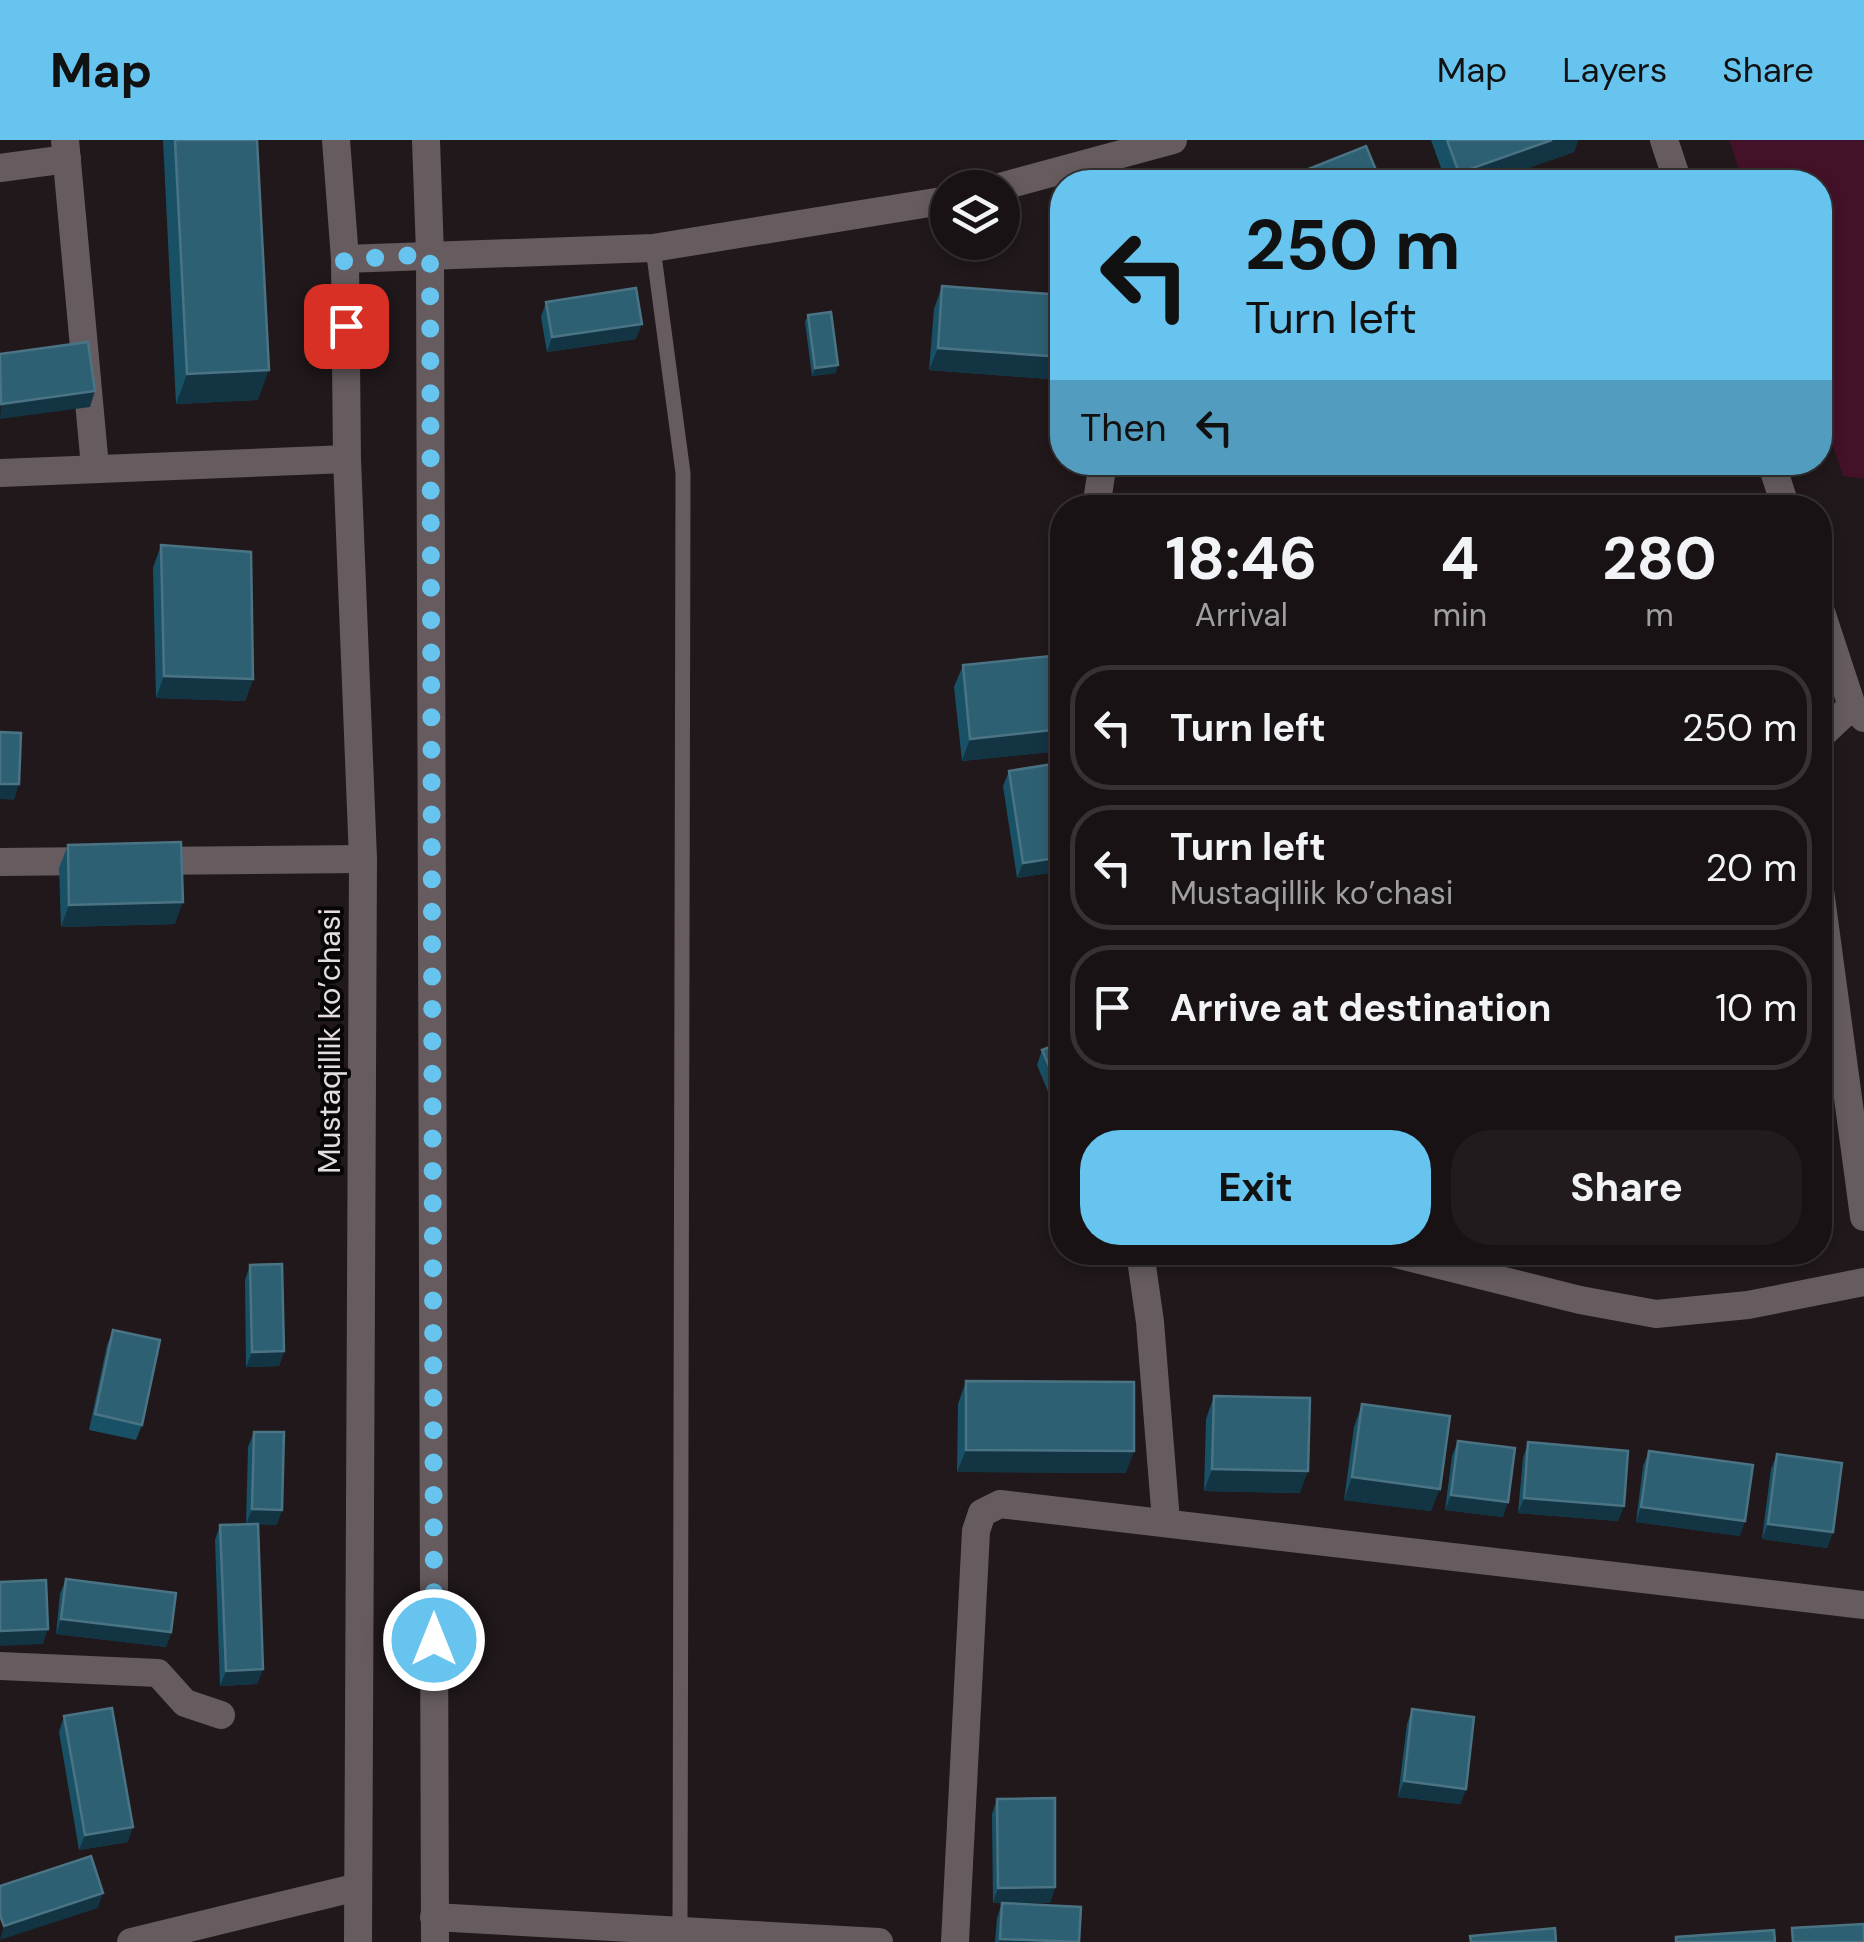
<!DOCTYPE html>
<meta charset="utf-8">
<style>
body{margin:0;font-family:"DM Sans",sans-serif;background:#211b1d;color:#f1f3f6;height:100vh;display:flex;flex-direction:column;font-size:38px;white-space:nowrap}
*{box-sizing:border-box;margin:0}
p{font-size:32px;color:#9f9ea0}
.icon{flex:none;width:55px;height:55px;fill:none;stroke:currentColor;stroke-width:2;stroke-linecap:round;stroke-linejoin:round}
.map{position:relative;flex:1;overflow:hidden}
.side{position:absolute;left:1050px;top:355px;width:782px;height:770px;display:flex;flex-direction:column;background:#181214;border-radius:40px;box-shadow:0 5px 15px #0003,0 0 0 2px #363234}
.side>*{flex:none}
.guide{position:absolute;left:1050px;top:30px;width:782px;height:305px;border-radius:40px;box-shadow:0 5px 15px #0003,0 0 0 2px #363234;background:#66c4ef;color:#111;overflow:hidden}
.controls{position:absolute;left:930px;top:30px;display:grid;gap:20px}
.controls a{display:grid;place-items:center;width:90px;height:90px;border-radius:50%;background:#181214;box-shadow:0 5px 15px #0003,0 0 0 2px #363234;font-size:50px}
.pin{position:absolute;display:grid;place-items:center;width:85px;height:85px;color:#fff;margin:-42px;border-radius:20px;box-shadow:0 5px 15px #0006}
.me{position:absolute;width:110px;margin:-55px;rotate:0deg;stroke-linejoin:round;filter:drop-shadow(0 0 8px #0008)}
.turn{display:flex;align-items:center;gap:35px;height:210px;padding:0 30px;font-size:45px}
.turn .icon{width:130px;height:130px;stroke-width:2.5}
.turn b{display:block;font-size:70px;line-height:85px}
.then{display:flex;align-items:center;height:95px;padding:0 30px;background:#0003;gap:20px;font-size:38px}
.eta{display:flex;justify-content:space-evenly;align-items:center;height:170px;text-align:center}
.eta b{font-size:60px;font-weight:700;line-height:70px}
.primary-button{display:flex;gap:20px;margin-top:auto;padding:20px 30px}
.primary-button a{flex:1;height:115px;border-radius:40px;background:#66c4ef;color:#111;font-size:40px;font-weight:700;line-height:115px;text-align:center}
.primary-button a+a{background:#211b1d;color:#f1f3f6}
ul{padding:0;list-style:none}
li{display:flex;align-items:center;gap:30px;height:125px;margin:0 20px 15px;padding:0 10px;border:5px solid #363234;border-radius:40px}
li div{flex:1}
li b{display:block;font-size:38px}
li em{font-style:normal}
header{display:flex;align-items:center;gap:60px;box-sizing:border-box;height:140px;padding:0 50px;background:#66c4ef;color:#111}
header strong{font-size:48px}
nav{display:flex;gap:55px;margin-inline-start:auto;font-size:35px}
.map>svg:first-child{display:block}
</style>
<header>
<strong>Map</strong>
<nav><a>Map</a><a>Layers</a><a>Share</a></nav>
</header>
<div class="map">
<svg width="1864" height="1802" viewBox="0 0 1864 1802">
<rect width="100%" height="100%" fill="#20181b"/>
<polygon fill="#431128" points="1729,0 1864,0 1864,339 1843,336 1820,269 1820,42 1743,42"/>
<g fill="none" stroke-linecap="round" stroke-linejoin="round">
<polyline stroke="#665c60" stroke-width="15" points="653,108 683,333 680,1791"/>
<g stroke="#665c60" stroke-width="28">
<polyline points="65,0 95,327"/>
<polyline points="1664,0 1678,42"/>
<polyline points="1098,21 1102,42"/>
<polyline points="0,28 67,19"/>
<polyline points="1771,322 1786,368"/>
<polyline points="0,333 347,319"/>
<polyline points="1096,368 1103,322"/>
<polyline points="1820,469 1852,566 1864,578"/>
<polyline points="1820,596 1852,566"/>
<polyline points="144,721 363,719"/>
<polyline points="0,722 96,721"/>
<polyline points="1820,750 1864,1077"/>
<polyline points="1140,1112 1150,1182 1166,1381"/>
<polyline points="1388,1112 1580,1160 1656,1174 1748,1165 1864,1142"/>
<polyline points="0,1526 158,1533 185,1563 221,1575"/>
<polyline points="434,1777 879,1802"/>
<polyline points="131,1802 358,1747"/>
<polyline points="955,1802 976,1391 982,1373 1000,1364 1864,1465"/>
</g>
<g stroke="#665c60" stroke-width="28">
<polyline points="996,48 1173,0"/>
<polyline points="345,119 653,108 948,60"/>
</g>
<g stroke="#665c60" stroke-width="28">
<polyline points="336,0 345,119 347,319 363,719 358,1802"/>
<polyline points="426,0 430,114 435,1802"/>
</g>
</g>
<g fill="#185166">
<polygon points="163,0 257,0 258,260 176,264"/>
<polygon points="1431,0 1578,0 1574,12 1488,42 1446,42"/>
<polygon points="1301,32 1381,42 1297,42"/>
<polygon points="942,146 1062,155 1062,240 929,230 934,169"/>
<polygon points="546,162 636,199 547,212 541,177"/>
<polygon points="808,175 836,233 812,236 805,182"/>
<polygon points="161,405 253,539 245,561 156,558 153,428"/>
<polygon points="963,525 1060,611 962,621 954,547"/>
<polygon points="1009,631 1062,684 1062,731 1017,738 1003,646"/>
<polygon points="68,705 175,784 61,787 59,728"/>
<polygon points="1062,902 1062,963 1054,966 1037,925 1042,910"/>
<polygon points="250,1125 284,1211 279,1226 246,1227 245,1140"/>
<polygon points="113,1190 142,1285 136,1300 89,1290 107,1205"/>
<polygon points="966,1241 1126,1333 957,1332 958,1264"/>
<polygon points="1214,1256 1300,1353 1204,1351 1206,1279"/>
<polygon points="1362,1264 1431,1371 1344,1360 1354,1287"/>
<polygon points="254,1292 277,1385 258,1384 263,1529 257,1544 220,1546 215,1400 220,1385 246,1384 248,1307"/>
<polygon points="1458,1301 1503,1377 1445,1370 1452,1316"/>
<polygon points="1528,1302 1624,1366 1618,1381 1518,1373 1523,1318"/>
<polygon points="1649,1311 1740,1396 1636,1382 1643,1326"/>
<polygon points="1777,1314 1833,1392 1827,1408 1762,1399 1771,1329"/>
<polygon points="66,1439 171,1492 166,1507 56,1494 60,1454"/>
<polygon points="1412,1569 1466,1649 1460,1664 1398,1657 1407,1584"/>
<polygon points="64,1576 128,1702 79,1710 59,1592"/>
<polygon points="997,1659 1055,1747 1050,1763 1008,1763 1079,1802 995,1802 997,1778 1002,1763 993,1763 992,1674"/>
</g>
<g fill="#123443">
<polygon points="1552,0 1578,0 1574,12 1488,42 1455,42 1459,33"/>
<polygon points="642,184 636,199 547,212 552,197"/>
<polygon points="938,208 1062,217 1062,240 929,230"/>
<polygon points="838,225 836,233 812,236 815,228"/>
<polygon points="269,230 258,260 176,264 187,234"/>
<polygon points="95,251 90,267 0,279 1,264"/>
<polygon points="164,536 253,539 245,561 156,558"/>
<polygon points="1062,589 1062,605 1060,611 962,621 970,599"/>
<polygon points="0,644 19,644 14,660 0,659"/>
<polygon points="1062,717 1062,731 1017,738 1023,723"/>
<polygon points="183,762 175,784 61,787 69,765"/>
<polygon points="1062,950 1062,963 1054,966 1060,951"/>
<polygon points="284,1211 279,1226 246,1227 252,1212"/>
<polygon points="966,1310 1134,1311 1126,1333 957,1332"/>
<polygon points="1212,1329 1308,1331 1300,1353 1204,1351"/>
<polygon points="1352,1337 1440,1349 1431,1371 1344,1360"/>
<polygon points="1451,1355 1508,1362 1503,1377 1445,1370"/>
<polygon points="1524,1358 1624,1366 1618,1381 1518,1373"/>
<polygon points="1641,1367 1745,1381 1740,1396 1636,1382"/>
<polygon points="252,1369 282,1370 277,1385 246,1384"/>
<polygon points="1768,1384 1833,1392 1827,1408 1762,1399"/>
<polygon points="61,1479 171,1492 166,1507 56,1494"/>
<polygon points="48,1489 43,1504 0,1506 0,1491"/>
<polygon points="263,1529 257,1544 220,1546 226,1531"/>
<polygon points="1404,1641 1466,1649 1460,1664 1398,1657"/>
<polygon points="133,1687 128,1702 79,1710 85,1695"/>
<polygon points="1055,1747 1050,1763 993,1763 998,1748"/>
<polygon points="103,1753 98,1768 0,1800 4,1786"/>
<polygon points="1000,1799 1056,1802 999,1802"/>
</g>
<g fill="#2e6073" stroke="#4a7384" stroke-width="2.5">
<polygon points="175,0 257,0 269,230 187,234"/>
<polygon points="1447,0 1552,0 1459,33"/>
<polygon points="1366,6 1381,42 1305,42 1301,32"/>
<polygon points="942,146 1062,155 1062,217 938,208"/>
<polygon points="636,148 642,184 552,197 546,162"/>
<polygon points="831,172 838,225 815,228 808,175"/>
<polygon points="88,202 95,251 1,264 0,214"/>
<polygon points="161,405 251,412 253,539 164,536"/>
<polygon points="1061,515 1062,530 1062,589 970,599 963,525"/>
<polygon points="0,592 21,593 19,644 0,644"/>
<polygon points="1053,624 1062,684 1062,717 1023,723 1009,631"/>
<polygon points="181,702 183,762 69,765 68,705"/>
<polygon points="1062,902 1062,950 1060,951 1042,910"/>
<polygon points="282,1124 284,1211 252,1212 250,1125"/>
<polygon points="113,1190 160,1200 142,1285 95,1274"/>
<polygon points="966,1241 1134,1242 1134,1311 966,1310"/>
<polygon points="1214,1256 1310,1258 1308,1331 1212,1329"/>
<polygon points="1362,1264 1450,1276 1440,1349 1352,1337"/>
<polygon points="254,1292 284,1292 282,1370 252,1369"/>
<polygon points="1458,1301 1515,1308 1508,1362 1451,1355"/>
<polygon points="1528,1302 1628,1311 1624,1366 1524,1358"/>
<polygon points="1649,1311 1753,1325 1745,1381 1641,1367"/>
<polygon points="1777,1314 1842,1323 1833,1392 1768,1384"/>
<polygon points="258,1384 263,1529 226,1531 220,1385"/>
<polygon points="66,1439 176,1453 171,1492 61,1479"/>
<polygon points="46,1440 48,1489 0,1491 0,1442"/>
<polygon points="112,1568 133,1687 85,1695 64,1576"/>
<polygon points="1412,1569 1474,1577 1466,1649 1404,1641"/>
<polygon points="1055,1658 1055,1747 998,1748 997,1659"/>
<polygon points="91,1716 103,1753 4,1786 0,1775 0,1746"/>
<polygon points="1002,1763 1081,1767 1079,1802 1000,1799"/>
<polygon points="1864,1784 1864,1802 1793,1802 1792,1788"/>
<polygon points="1555,1788 1556,1802 1471,1802 1470,1796"/>
<polygon points="1774,1790 1775,1802 1676,1802 1676,1797"/>
</g>
<g fill="none" stroke-linecap="round" stroke-linejoin="round">
<polyline stroke="#66c4ef" stroke-width="18" stroke-dasharray="0 32.4" points="346,186 344,120 430,114 434,1500"/>
</g>
<g text-anchor="middle" dominant-baseline="central" stroke-width="8" stroke-linejoin="round" paint-order="stroke">
<g font-size="30" fill="#e3dddf" stroke="#080506">
<text transform="translate(329 901) rotate(-90)">Mustaqillik ko’chasi</text>
</g>
</g>
</svg>
<div class="controls">
<a><svg class="icon" aria-label="layers" viewBox="0 0 24 24"><path d="M12 4l9 5-9 5-9-5zM3 14l9 5 9-5"/></svg></a>
</div>
<div class="pin" style="left:346px;top:186px;background:#d93025"><svg class="icon" aria-label="arrive" viewBox="0 0 24 24"><path d="M6 21V4h12l-3 4 3 4H6"/></svg></div>
<svg class="me" style="left:434px;top:1500px" viewBox="-20 -20 40 40"><circle r="17" fill="#66c4ef" stroke="#fff" stroke-width="3"/><path d="M0-11L8 9 0 5-8 9z" fill="#fff"/></svg>
<div class="guide">
<div class="turn"><svg class="icon" aria-label="left" viewBox="0 0 24 24"><path d="M17 20v-9H6M10 6l-5 5 5 5"/></svg><div><b>250 m</b>Turn left</div></div>
<div class="then">Then<svg class="icon" aria-label="left" viewBox="0 0 24 24"><path d="M17 20v-9H6M10 6l-5 5 5 5"/></svg></div>
</div>
<section class="side">
<div class="eta">
<div><b>18:46</b><p>Arrival</p></div>
<div><b>4</b><p>min</p></div>
<div><b>280</b><p>m</p></div>
</div>
<ul>
<li><svg class="icon" aria-label="left" viewBox="0 0 24 24"><path d="M17 20v-9H6M10 6l-5 5 5 5"/></svg><div><b>Turn left</b></div><em>250 m</em></li>
<li><svg class="icon" aria-label="left" viewBox="0 0 24 24"><path d="M17 20v-9H6M10 6l-5 5 5 5"/></svg><div><b>Turn left</b><p>Mustaqillik ko’chasi</p></div><em>20 m</em></li>
<li><svg class="icon" aria-label="arrive" viewBox="0 0 24 24"><path d="M6 21V4h12l-3 4 3 4H6"/></svg><div><b>Arrive at destination</b></div><em>10 m</em></li>
</ul>
<div class="primary-button"><a>Exit</a><a>Share</a></div>
</section>
</div>
